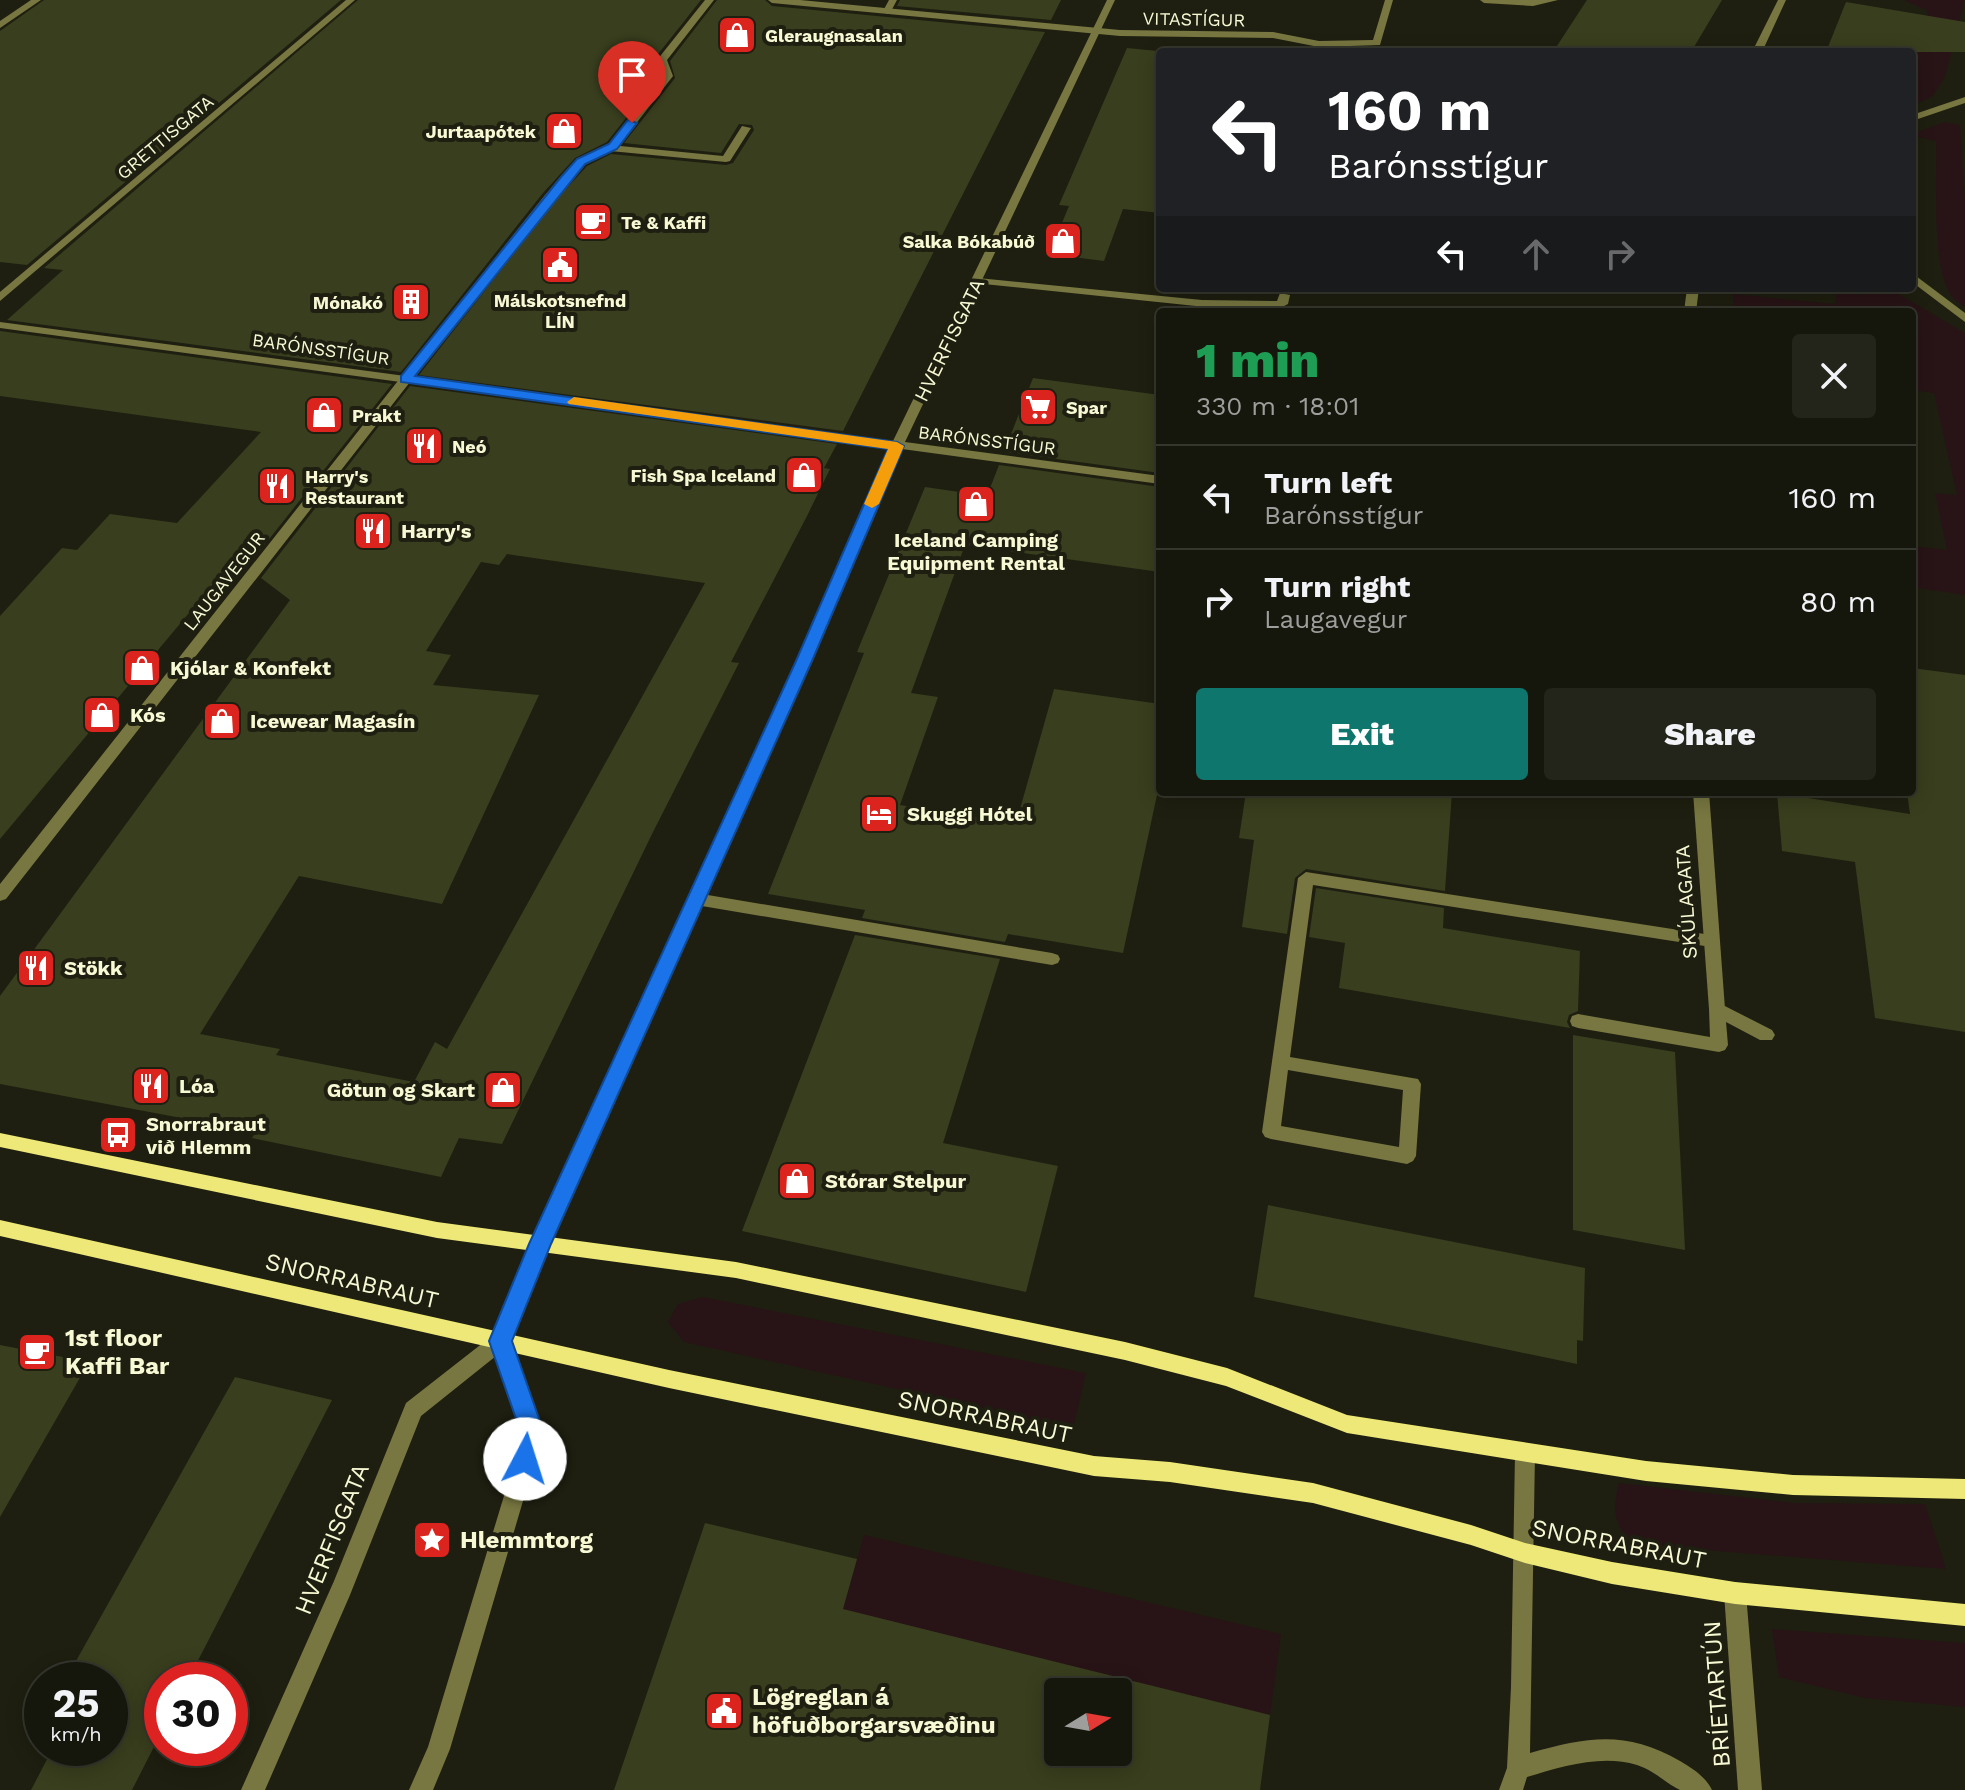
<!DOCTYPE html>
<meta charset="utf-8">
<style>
body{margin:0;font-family:"Work Sans",sans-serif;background:#23241a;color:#f1f3f6;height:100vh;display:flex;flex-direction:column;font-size:30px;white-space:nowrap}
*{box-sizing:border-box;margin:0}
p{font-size:26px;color:#9e9f9d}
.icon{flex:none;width:44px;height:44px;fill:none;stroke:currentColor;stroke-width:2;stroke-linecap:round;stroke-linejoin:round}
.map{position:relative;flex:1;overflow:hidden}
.side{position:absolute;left:1156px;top:308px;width:760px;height:488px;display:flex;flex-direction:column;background:#16170c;border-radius:8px;box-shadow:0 4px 20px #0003,0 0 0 2px #35362d}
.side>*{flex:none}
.guide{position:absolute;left:1156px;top:48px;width:760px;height:244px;border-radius:8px;box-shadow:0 4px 20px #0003,0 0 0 2px #35362d;background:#202124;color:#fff;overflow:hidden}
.needle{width:52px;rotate:79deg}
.controls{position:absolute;left:1044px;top:1678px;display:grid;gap:16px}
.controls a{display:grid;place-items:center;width:88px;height:88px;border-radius:8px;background:#16170c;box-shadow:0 4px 20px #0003,0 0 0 2px #35362d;font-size:40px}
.speed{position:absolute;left:24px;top:1662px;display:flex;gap:16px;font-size:40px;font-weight:700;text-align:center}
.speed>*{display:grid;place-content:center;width:104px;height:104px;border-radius:50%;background:#16170c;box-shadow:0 4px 20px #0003,0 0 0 2px #35362d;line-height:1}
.speed small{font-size:20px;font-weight:400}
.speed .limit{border:12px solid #d22;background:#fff;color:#111}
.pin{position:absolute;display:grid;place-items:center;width:68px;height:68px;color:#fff;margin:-82px -34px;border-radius:50% 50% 50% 0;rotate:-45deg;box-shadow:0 0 8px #0007}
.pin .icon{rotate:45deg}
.me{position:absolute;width:88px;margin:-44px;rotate:5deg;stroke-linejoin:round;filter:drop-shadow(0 0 6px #0008)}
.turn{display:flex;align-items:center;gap:28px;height:168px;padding:0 40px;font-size:36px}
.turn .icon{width:104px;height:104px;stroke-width:2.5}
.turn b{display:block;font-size:56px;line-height:68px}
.lanes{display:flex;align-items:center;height:76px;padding:0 40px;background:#0003;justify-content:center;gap:40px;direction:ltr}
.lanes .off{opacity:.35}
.round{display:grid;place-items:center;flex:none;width:84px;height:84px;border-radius:8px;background:#23241a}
.head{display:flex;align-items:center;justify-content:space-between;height:136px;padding:0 40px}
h1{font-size:48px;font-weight:800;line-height:60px;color:#1e9e55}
.button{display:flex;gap:16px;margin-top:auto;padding:16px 40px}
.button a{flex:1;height:92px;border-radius:8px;background:#0f766e;color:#fff;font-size:32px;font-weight:800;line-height:92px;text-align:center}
.button a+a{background:#23241a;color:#f1f3f6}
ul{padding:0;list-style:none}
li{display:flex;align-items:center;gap:24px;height:104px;padding:0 40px;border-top:2px solid #35362d}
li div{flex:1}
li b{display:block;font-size:30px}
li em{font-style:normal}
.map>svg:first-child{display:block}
</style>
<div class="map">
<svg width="1965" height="1790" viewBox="0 0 1965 1790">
<rect width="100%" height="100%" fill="#1e1f10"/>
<g fill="#281416">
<polygon points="1904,0 1965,0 1945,77 1933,96 1912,106 1912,63 1928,11"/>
<path d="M1945,122l15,3 5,74v108c-7,-4 -14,-9 -17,-17 -16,-31 -11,-111 -12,-149l-18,-4 -3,-4z"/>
<polygon points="1860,288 1888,288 1965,333 1965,595 1912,587 1912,546 1947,550 1935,493 1957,495 1934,393 1912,390 1912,312 1779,312 1733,307 1733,294 1835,304 1837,291 1860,295"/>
<polygon points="703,1297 1086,1373 1073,1428 684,1342 668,1322 678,1304"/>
<path d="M1619,1483l176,20 130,1 21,65 -307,-24c-26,-14 -27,-35 -20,-62z"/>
<polygon points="864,1535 1281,1634 1270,1715 843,1609"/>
<polygon points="1772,1629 1965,1643 1965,1707 1865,1698 1779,1677"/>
</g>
<g fill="#393e1e" fill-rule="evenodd">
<polygon points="44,0 341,0 27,265 0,262 0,31"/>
<polygon points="358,0 701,0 655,58 660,75 607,142 575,158 543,193 401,372 7,320 63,270 44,268"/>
<polygon points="717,0 765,0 772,6 1045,32 843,431 419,375 555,201 587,166 611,154 726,165 733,163 754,130 752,125 739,124 721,153 624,143 675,78 670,61"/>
<polygon points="900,0 1061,0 1051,20 897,6"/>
<polygon points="1587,0 1722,0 1691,52 1553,52"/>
<polygon points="1846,2 1965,22 1965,52 1826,52"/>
<polygon points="1127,48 1168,52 1160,52 1160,213 1123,209 1104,261 1049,254 1069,206 1059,205"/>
<polygon points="0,331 392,384 247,567 235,558 0,839 0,616 62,548 77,550 110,514 177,523 261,432 0,396"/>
<polygon points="1033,378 1160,395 1160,473 1004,452"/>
<path d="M410,386l427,58 -13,24 6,1 -23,47 -76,146 8,1 -86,169 -151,312 -43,-6 -18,39 -189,-39 4,-6 -256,-48v-88l290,-396 -29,-22zM507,554l198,29 -258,466 -12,-7 -21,40 -138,-27 4,-6 -80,-15 99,-158 143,28 97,-209 -106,-10 18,-30 -25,-4 55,-89 18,3z"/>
<polygon points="999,465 1160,487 1160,572 965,545 911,693 938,697 900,805 1016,823 1054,689 1160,704 1160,781 1123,953 1008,934 1005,942 862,918 865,910 768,894 864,653 857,652 925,487 987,496"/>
<polygon points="1912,668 1965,675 1965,1032 1875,1018 1855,862 1782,851 1777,793 1910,814 1907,792 1912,792"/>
<polygon points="1246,792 1452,792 1445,891 1306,869 1295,878 1287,934 1242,927 1254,840 1239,838"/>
<polygon points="1316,888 1444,908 1443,928 1580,951 1578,1011 1569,1015 1567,1022 1570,1028 1339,988 1345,943 1309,937"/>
<polygon points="855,935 1000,959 943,1143 1058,1166 1026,1292 742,1231"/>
<polygon points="1573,1035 1675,1052 1685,1250 1573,1230"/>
<polygon points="1268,1205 1585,1268 1583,1341 1577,1340 1577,1364 1254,1297"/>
<polygon points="0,1345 89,1362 0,1517"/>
<polygon points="235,1377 332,1400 188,1680 162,1680 162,1731 132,1790 31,1790 53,1748 110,1748 110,1680 89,1680 96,1667 76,1661"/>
<path d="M705,1523l152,36 -14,50 427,106 -10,75h-646zM1058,1692h60v60h-60z"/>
</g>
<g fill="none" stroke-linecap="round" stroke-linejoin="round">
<g fill="#787741" fill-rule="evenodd">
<polygon points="889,0 897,0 890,13 887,14 883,11"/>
<polygon points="1480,0 1558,0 1533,6 1484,3"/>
<polygon points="1316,42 1322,42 1327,52 1317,52"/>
<polygon points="1965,97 1965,103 1912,121 1912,115"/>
<polygon points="742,126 751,128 730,161 726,162 610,151 605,148 610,145 723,156"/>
<polygon points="1912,273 1965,313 1965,322 1912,282"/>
<polygon points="978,278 1202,300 1277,301 1280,293 1290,295 1288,304 1282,307 1207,306 1206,312 1194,312 1196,306 974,283 972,281"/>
<path d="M1306,872l405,63 6,2 2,4 -2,4 -6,2 -398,-62 -23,172 128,22 3,5 -5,72 -3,5 -6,3 -136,-25 -6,-2 -3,-5 36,-254zM1288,1070l115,20 -4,57 -118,-21z"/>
<polygon points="696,893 1052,953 1058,955 1060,959 1058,963 1052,965 696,905 688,899"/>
<polygon points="1717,1002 1772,1030 1775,1035 1772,1040 1760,1040 1726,1022 1728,1045 1725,1050 1719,1052 1578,1028 1572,1026 1570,1021 1572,1016 1578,1014 1710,1037 1709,1009 1711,1004"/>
<path d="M1525,1443l7,3 3,7 -5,300c58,-16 96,-23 150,8 12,7 26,16 32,29 -9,0 -24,0 -32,0 -13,-6 -25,-19 -43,-25 -36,-11 -76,2 -110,12l-4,13h-24l8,-22 4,-81 4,-234 3,-7z"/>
</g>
<g fill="#787741" fill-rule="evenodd">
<polygon points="31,0 41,0 0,28 0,21"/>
<polygon points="346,0 355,0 0,301 0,292"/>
<polygon points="705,0 714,0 667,60 673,76 617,148 585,164 553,199 6,899 0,901 0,884 545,195 577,160 609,144 663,76 657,60"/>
<polygon points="768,0 800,0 1120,30 1273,32 1319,41 1373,40 1385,0 1393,0 1380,45 1319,47 1273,38 1120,36 772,3"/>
<polygon points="1693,792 1709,792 1725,1009 1723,1014 1711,1014 1709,1009"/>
<polygon points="500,1332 507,1335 510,1341 543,1433 450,1749 433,1790 409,1790 428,1747 523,1433 496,1356 421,1416 350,1595 265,1790 241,1790 334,1581 406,1403 493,1335"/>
</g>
<g fill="#787741" fill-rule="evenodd">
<polygon points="1107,0 1115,0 905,442 1160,476 1160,484 902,449 811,661 549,1244 510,1341 507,1347 500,1350 493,1347 490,1341 531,1244 797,661 890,448 0,328 0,322 893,441"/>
<polygon points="1778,0 1786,0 1762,52 1752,52"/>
<polygon points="1687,288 1699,288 1696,312 1684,312"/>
<polygon points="1735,1582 1743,1585 1746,1593 1762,1790 1738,1790 1724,1593 1727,1585"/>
</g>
<g fill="#ede877" fill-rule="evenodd">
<polygon points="0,1133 437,1222 736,1262 1125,1342 1227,1368 1347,1415 1646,1461 1793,1475 1965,1479 1965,1499 1793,1495 1646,1481 1347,1433 1226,1386 1125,1360 736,1278 437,1238 0,1147"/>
<polygon points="0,1220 669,1370 1094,1456 1170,1462 1313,1483 1471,1525 1525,1543 1612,1562 1735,1582 1965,1604 1965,1626 1735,1604 1612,1584 1525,1563 1471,1545 1313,1503 1170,1482 1094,1476 669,1388 0,1236"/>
</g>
</g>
<polygon fill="#1a73e8" stroke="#114b97" stroke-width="2" points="628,120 637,123 617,149 585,164 415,376 897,442 904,446 812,661 551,1244 512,1341 544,1433 533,1467 525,1470 517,1467 513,1459 521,1433 489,1341 529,1244 796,661 888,449 401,382 401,376 561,177 577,159 609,144"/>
<polygon fill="#f59e0b" points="574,397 897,442 904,446 879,504 872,508 864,504 888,449 569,404 567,402"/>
<defs>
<symbol id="shop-square" viewBox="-11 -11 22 22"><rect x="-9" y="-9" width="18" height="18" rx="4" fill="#db241e" stroke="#1e1f10"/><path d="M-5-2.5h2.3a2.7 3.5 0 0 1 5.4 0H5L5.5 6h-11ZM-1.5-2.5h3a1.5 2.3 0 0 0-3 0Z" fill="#fff"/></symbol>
<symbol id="cafe-square" viewBox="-11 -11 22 22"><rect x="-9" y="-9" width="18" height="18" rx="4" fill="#db241e" stroke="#1e1f10"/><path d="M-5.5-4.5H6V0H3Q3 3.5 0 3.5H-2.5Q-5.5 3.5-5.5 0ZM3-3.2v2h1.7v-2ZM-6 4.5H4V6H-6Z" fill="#fff"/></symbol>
<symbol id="civic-square" viewBox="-11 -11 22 22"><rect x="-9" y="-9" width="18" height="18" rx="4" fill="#db241e" stroke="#1e1f10"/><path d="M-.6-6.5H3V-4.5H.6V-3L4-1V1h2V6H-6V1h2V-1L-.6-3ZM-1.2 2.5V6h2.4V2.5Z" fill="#fff"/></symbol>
<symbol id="building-square" viewBox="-11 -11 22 22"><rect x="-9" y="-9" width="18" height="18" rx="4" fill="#db241e" stroke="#1e1f10"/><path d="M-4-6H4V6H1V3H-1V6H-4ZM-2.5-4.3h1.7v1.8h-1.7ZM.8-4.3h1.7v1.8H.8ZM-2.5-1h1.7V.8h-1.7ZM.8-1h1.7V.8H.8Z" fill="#fff"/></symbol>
<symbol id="supermarket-square" viewBox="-11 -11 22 22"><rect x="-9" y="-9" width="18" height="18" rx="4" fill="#db241e" stroke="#1e1f10"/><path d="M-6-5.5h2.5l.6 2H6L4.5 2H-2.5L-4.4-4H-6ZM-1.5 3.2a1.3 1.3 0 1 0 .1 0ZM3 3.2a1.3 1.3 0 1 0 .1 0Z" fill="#fff"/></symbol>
<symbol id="restaurant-square" viewBox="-11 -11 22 22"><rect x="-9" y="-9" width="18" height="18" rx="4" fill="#db241e" stroke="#1e1f10"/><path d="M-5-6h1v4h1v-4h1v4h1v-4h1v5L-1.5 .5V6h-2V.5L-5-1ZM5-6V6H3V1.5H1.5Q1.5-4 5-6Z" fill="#fff"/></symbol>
<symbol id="hotel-square" viewBox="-11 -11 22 22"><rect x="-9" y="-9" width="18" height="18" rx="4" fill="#db241e" stroke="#1e1f10"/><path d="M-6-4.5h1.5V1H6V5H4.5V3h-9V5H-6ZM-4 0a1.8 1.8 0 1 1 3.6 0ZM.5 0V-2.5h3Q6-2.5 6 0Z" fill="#fff"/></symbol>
<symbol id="bus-square" viewBox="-11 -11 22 22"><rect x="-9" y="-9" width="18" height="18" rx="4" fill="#db241e" stroke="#1e1f10"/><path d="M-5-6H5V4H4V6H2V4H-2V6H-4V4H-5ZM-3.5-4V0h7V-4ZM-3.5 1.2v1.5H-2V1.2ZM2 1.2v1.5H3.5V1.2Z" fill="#fff"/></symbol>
<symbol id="sight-square" viewBox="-11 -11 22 22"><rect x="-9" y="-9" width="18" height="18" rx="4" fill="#db241e" stroke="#1e1f10"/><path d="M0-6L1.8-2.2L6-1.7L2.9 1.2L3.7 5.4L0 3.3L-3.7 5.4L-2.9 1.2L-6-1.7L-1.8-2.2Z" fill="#fff"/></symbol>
</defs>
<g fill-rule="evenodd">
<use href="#shop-square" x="715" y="13" width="44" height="44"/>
<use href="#shop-square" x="542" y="109" width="44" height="44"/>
<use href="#cafe-square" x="571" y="200" width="44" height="44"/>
<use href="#shop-square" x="1041" y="219" width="44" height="44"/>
<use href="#civic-square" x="538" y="243" width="44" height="44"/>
<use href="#building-square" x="389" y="280" width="44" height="44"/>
<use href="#supermarket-square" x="1016" y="385" width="44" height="44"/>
<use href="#shop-square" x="302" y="393" width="44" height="44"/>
<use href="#restaurant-square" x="402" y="424" width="44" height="44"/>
<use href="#shop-square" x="782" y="453" width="44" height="44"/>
<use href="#restaurant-square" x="255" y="464" width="44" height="44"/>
<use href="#shop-square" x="954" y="482" width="44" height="44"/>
<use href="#restaurant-square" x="351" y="509" width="44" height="44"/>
<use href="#shop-square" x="120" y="646" width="44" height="44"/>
<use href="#shop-square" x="80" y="693" width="44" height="44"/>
<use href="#shop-square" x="200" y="699" width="44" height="44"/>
<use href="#hotel-square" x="857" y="792" width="44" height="44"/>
<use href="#restaurant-square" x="14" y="946" width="44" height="44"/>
<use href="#restaurant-square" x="129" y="1064" width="44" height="44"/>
<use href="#shop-square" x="481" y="1068" width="44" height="44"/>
<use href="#bus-square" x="96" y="1113" width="44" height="44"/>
<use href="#shop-square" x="775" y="1159" width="44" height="44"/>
<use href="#cafe-square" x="15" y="1330" width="44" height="44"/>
<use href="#sight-square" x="410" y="1518" width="44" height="44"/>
<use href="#civic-square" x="702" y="1689" width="44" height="44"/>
</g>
<g text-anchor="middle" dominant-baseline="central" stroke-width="8" stroke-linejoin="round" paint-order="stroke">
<g font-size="18" fill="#f7f9d4" stroke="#1e1f10">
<text transform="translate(1194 19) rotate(1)">VITASTÍGUR</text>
<text transform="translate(165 137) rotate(-40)">GRETTISGATA</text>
<text transform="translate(321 349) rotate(8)">BARÓNSSTÍGUR</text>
<text transform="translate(987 440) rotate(7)">BARÓNSSTÍGUR</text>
<text transform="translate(224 581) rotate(-52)">LAUGAVEGUR</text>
</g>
<g font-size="18" font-weight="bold" fill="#f7f9d4" stroke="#1e1f10" text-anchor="start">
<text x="765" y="35">Gleraugnasalan</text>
<text x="536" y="131" text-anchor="end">Jurtaapótek</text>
<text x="621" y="222">Te &amp; Kaffi</text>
<text x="1035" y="241" text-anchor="end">Salka Bókabúð</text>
<text x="560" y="300" text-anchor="middle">Málskotsnefnd<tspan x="560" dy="21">LÍN</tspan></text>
<text x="383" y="302" text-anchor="end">Mónakó</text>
<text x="1066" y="407">Spar</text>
<text x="352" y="415">Prakt</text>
<text x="452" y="446">Neó</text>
<text x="776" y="475" text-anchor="end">Fish Spa Iceland</text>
<text x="305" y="476">Harry's<tspan x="305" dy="21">Restaurant</tspan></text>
</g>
<g font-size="20" fill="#f7f9d4" stroke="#1e1f10">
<text transform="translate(949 340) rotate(-64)">HVERFISGATA</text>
<text transform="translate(1686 902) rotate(-94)">SKÚLAGATA</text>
</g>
<g font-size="20" font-weight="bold" fill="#f7f9d4" stroke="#1e1f10" text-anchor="start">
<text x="401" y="531">Harry's</text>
<text x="976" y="540" text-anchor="middle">Iceland Camping<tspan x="976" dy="23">Equipment Rental</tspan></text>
<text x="170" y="668">Kjólar &amp; Konfekt</text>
<text x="130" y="715">Kós</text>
<text x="250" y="721">Icewear Magasín</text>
<text x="907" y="814">Skuggi Hótel</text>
<text x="64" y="968">Stökk</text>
<text x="179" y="1086">Lóa</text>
<text x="475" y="1090" text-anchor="end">Götun og Skart</text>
<text x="146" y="1124">Snorrabraut<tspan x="146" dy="23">við Hlemm</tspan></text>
<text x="825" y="1181">Stórar Stelpur</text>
</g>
<g font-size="24" fill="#f7f9d4" stroke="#1e1f10">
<text transform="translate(352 1281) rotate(13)">SNORRABRAUT</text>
<text transform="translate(985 1417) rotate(12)">SNORRABRAUT</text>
<text transform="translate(332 1539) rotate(-68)">HVERFISGATA</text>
<text transform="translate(1619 1544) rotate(11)">SNORRABRAUT</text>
<text transform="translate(1717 1694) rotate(-94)">BRÍETARTÚN</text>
</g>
<g font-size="24" font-weight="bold" fill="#f7f9d4" stroke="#1e1f10" text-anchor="start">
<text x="65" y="1338">1st floor<tspan x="65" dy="28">Kaffi Bar</tspan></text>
<text x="460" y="1540">Hlemmtorg</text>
<text x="752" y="1697">Lögreglan á<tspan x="752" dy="28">höfuðborgarsvæðinu</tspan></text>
</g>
</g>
</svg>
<div class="controls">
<a><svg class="needle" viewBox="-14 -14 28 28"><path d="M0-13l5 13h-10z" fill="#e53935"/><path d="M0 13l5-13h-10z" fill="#9e9f9d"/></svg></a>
</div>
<div class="speed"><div>25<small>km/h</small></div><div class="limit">30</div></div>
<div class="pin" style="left:632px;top:123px;background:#d93025"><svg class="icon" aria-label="arrive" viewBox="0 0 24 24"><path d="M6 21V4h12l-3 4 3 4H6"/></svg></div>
<svg class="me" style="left:525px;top:1459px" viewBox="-20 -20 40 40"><circle r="19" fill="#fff"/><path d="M0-13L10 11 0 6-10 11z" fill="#1a73e8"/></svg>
<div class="guide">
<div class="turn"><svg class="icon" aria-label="left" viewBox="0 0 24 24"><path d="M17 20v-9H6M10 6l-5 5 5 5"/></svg><div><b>160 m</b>Barónsstígur</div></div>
<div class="lanes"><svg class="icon" aria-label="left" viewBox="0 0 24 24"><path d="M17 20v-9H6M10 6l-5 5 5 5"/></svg><svg class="icon off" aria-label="ahead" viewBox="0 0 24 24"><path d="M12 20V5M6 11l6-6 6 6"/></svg><svg class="icon off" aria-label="right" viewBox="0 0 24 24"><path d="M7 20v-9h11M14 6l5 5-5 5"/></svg></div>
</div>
<section class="side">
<div class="head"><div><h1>1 min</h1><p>330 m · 18:01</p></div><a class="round"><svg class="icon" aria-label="close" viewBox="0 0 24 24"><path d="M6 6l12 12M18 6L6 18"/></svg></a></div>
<ul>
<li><svg class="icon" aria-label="left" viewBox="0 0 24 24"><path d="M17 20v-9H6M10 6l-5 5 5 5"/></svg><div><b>Turn left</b><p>Barónsstígur</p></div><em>160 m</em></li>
<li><svg class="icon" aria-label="right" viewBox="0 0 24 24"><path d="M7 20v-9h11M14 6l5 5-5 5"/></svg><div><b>Turn right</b><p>Laugavegur</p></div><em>80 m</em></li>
</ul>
<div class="button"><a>Exit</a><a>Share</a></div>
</section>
</div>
